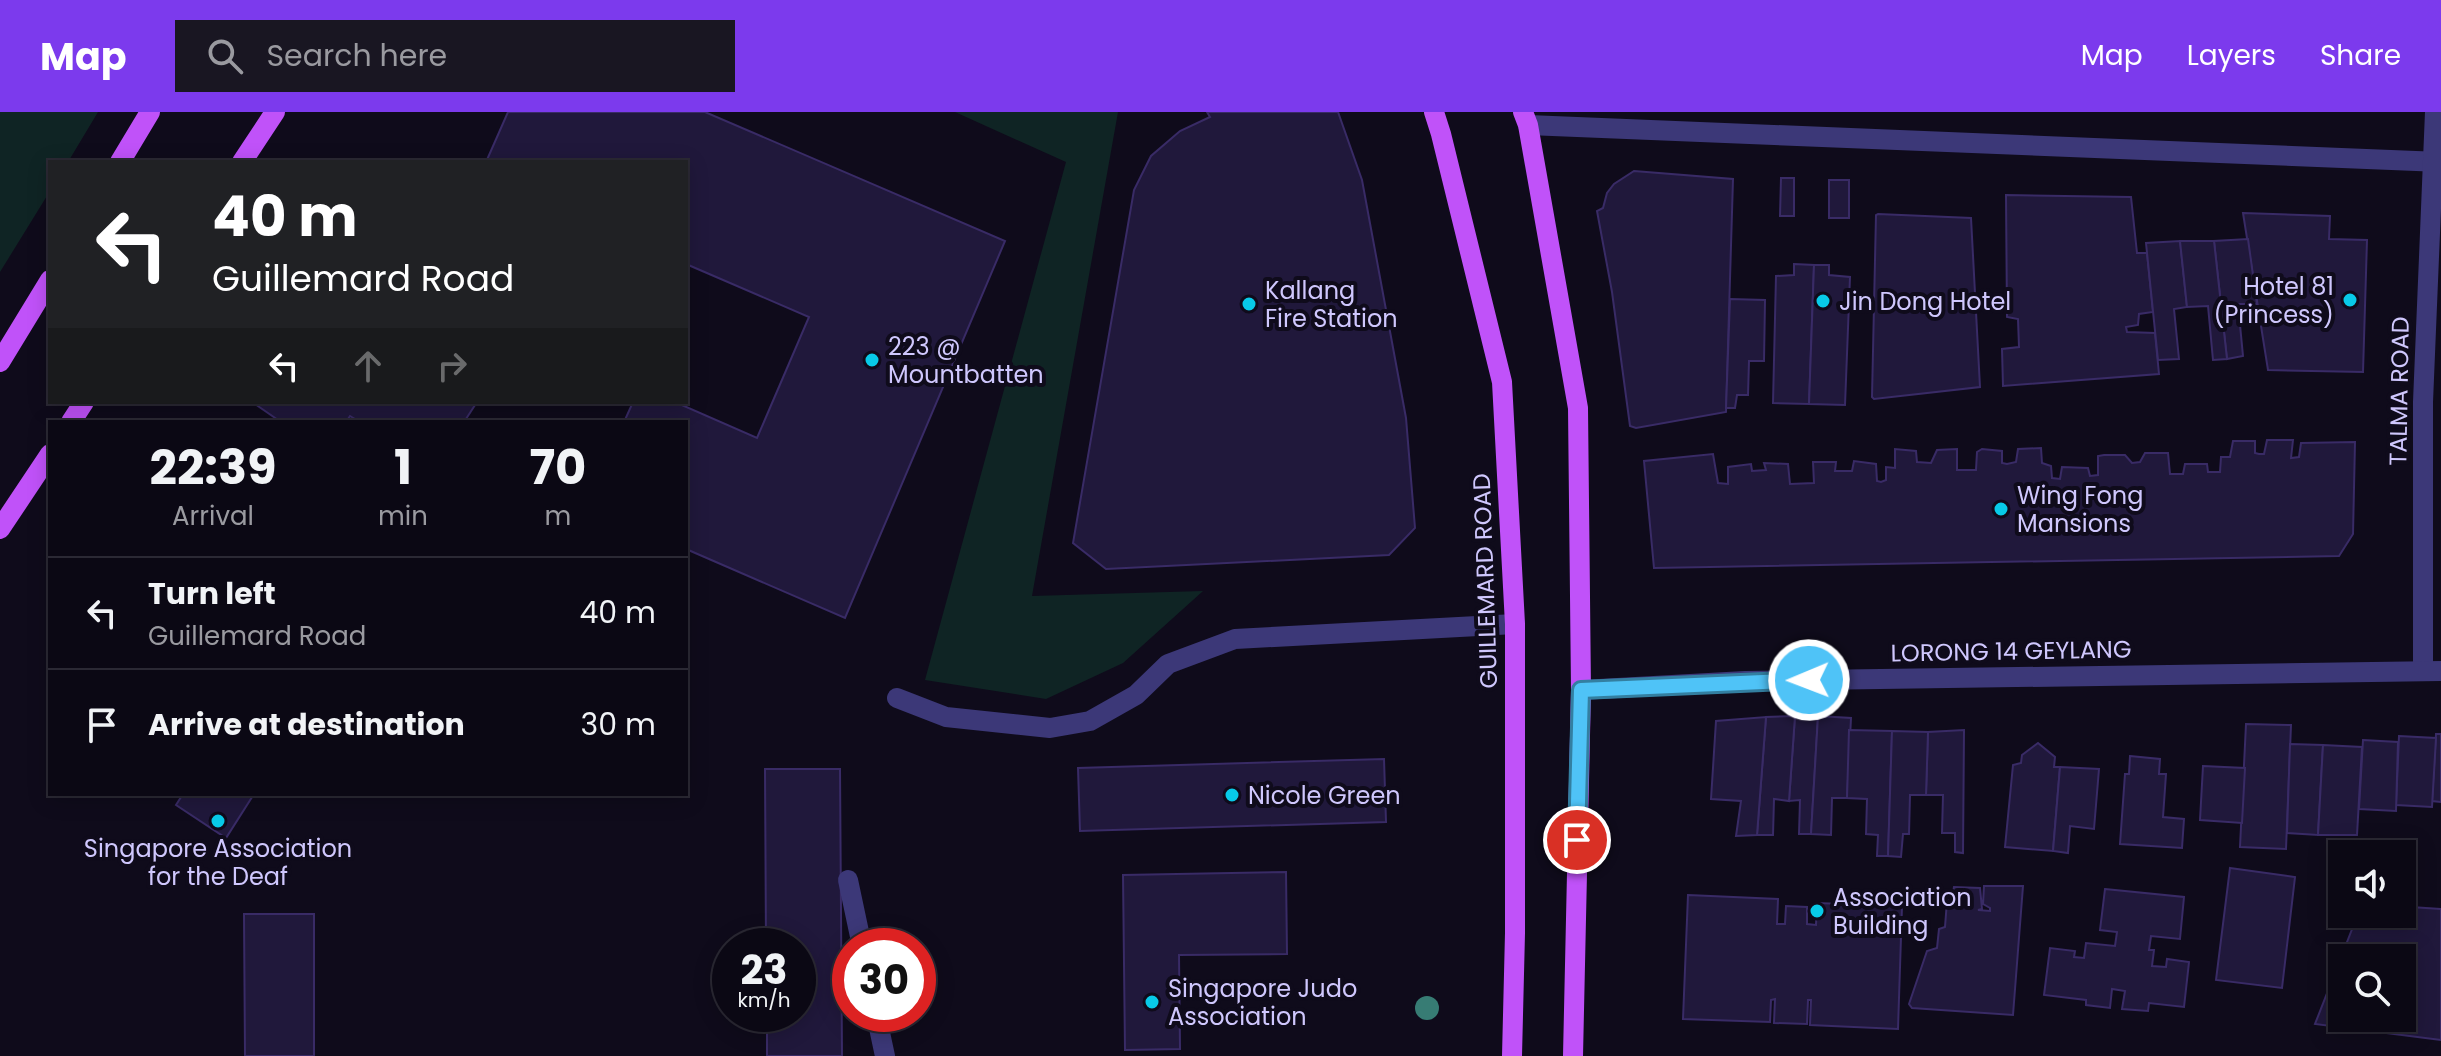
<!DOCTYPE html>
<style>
body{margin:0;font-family:Poppins,sans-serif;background:#191622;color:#f1f3f6;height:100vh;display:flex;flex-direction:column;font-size:30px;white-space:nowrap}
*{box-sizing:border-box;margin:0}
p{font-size:26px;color:#9a9aa0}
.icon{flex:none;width:44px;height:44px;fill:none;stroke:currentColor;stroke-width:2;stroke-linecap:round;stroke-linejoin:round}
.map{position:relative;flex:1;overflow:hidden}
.details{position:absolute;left:48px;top:308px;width:640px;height:376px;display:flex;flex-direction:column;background:#0b0814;border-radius:0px;box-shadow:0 4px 20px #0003,0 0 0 2px #2b2934}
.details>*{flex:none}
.banner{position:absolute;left:48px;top:48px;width:640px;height:244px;border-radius:0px;box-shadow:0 4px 20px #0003,0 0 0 2px #2b2934;background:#202124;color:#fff;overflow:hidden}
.controls{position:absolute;left:2328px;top:728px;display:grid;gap:16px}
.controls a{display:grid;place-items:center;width:88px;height:88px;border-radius:0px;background:#0b0814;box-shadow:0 4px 20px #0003,0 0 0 2px #2b2934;font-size:40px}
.speed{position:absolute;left:712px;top:816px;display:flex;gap:16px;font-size:40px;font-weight:700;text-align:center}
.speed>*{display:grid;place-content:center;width:104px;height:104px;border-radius:50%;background:#0b0814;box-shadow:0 4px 20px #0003,0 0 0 2px #2b2934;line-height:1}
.speed small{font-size:20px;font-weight:400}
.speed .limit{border:12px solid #d22;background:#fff;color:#111}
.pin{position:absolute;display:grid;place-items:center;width:68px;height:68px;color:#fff;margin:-34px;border:4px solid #fff;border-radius:50%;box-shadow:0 2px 8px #0007}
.me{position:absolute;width:88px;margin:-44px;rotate:269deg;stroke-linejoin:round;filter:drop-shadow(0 0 6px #0008)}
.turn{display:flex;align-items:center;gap:28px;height:168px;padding:0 32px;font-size:36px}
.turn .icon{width:104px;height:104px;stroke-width:2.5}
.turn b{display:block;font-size:56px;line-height:68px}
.lanes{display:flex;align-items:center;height:76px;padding:0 32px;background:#0003;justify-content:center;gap:40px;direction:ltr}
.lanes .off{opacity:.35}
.eta{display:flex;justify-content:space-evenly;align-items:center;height:136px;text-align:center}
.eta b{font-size:48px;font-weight:700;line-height:56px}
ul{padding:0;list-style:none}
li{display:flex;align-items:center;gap:24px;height:112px;padding:0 32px;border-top:2px solid #2b2934}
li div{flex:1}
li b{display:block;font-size:30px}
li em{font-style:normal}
header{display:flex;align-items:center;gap:48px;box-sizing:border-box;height:112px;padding:0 40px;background:#7c3aed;color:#fff}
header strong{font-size:38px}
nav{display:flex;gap:44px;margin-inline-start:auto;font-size:28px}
.search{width:560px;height:72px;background:#191622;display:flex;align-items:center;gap:20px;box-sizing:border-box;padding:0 28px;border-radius:0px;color:#9a9aa0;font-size:30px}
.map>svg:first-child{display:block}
</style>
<header>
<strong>Map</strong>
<div class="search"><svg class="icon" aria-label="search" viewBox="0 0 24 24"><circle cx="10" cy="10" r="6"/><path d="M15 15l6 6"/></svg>Search here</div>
<nav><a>Map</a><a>Layers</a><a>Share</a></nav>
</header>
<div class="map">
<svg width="2441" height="944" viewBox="0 0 2441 944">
<rect width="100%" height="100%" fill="#0f0b1b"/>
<g fill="#0f2424">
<polygon points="0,0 98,0 68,50 50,50 50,79 0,160"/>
<polygon points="955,0 1118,0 1032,484 1203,479 1123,551 1046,587 925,568 1066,50"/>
</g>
<g fill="#20183b" stroke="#392b66" stroke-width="2" fill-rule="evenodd">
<polygon points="508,0 705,0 1005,129 845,506 686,437 686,310 624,310 633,290 675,290 757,326 809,205 686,152 686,50 486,50"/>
<polygon points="1207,0 1338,0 1362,68 1406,306 1415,416 1389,443 1106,457 1073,431 1134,78 1151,44 1180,19 1210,5"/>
<polygon points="1634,59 1733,67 1726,300 1636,316 1630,314 1612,180 1597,99 1603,96 1607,81 1614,72"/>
<polygon points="1781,66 1794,66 1794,104 1780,104"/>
<rect x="1829" y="68" width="20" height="38"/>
<polygon points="2006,83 2131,85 2137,141 2147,141 2153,200 2139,202 2138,213 2126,215 2127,220 2155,221 2159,262 2003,274 2002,237 2019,235 2018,207 2007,205"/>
<polygon points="2243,101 2330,104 2329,127 2367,128 2363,260 2268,258"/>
<polygon points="1878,102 1971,106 1980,275 1874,287 1872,285 1876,103"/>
<polygon points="2248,127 2257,192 2238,192 2243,244 2227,247 2214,129"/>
<polygon points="2180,129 2187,195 2174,197 2179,247 2158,248 2146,131"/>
<polygon points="2180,129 2214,129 2227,247 2213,248 2208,194 2187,195"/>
<polygon points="1794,152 1814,153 1809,292 1773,291 1776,164 1794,163"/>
<polygon points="1814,153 1829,153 1829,163 1850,165 1845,293 1809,292"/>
<polygon points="1730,187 1765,188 1764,249 1749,249 1748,283 1737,283 1735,296 1726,296"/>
<polygon points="256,290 477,290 464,310 360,310 350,304 346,310 281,310 255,292"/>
<polygon points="2267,328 2293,328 2291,346 2299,345 2301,331 2355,330 2353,422 2339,444 1654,456 1644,349 1713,342 1718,371 1728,372 1728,355 1751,352 1752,359 1766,358 1764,351 1788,352 1790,372 1814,371 1813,350 1836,350 1835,359 1852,359 1854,349 1876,352 1877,369 1881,370 1886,368 1886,355 1895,356 1895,337 1916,339 1917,350 1931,351 1937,338 1957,337 1957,358 1976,358 1977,340 1982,337 2002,339 2002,351 2007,352 2016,350 2018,337 2041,336 2042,351 2051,354 2052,366 2060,367 2062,355 2088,356 2090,364 2098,363 2098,344 2104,343 2125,343 2132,351 2140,350 2145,341 2168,341 2170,362 2183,362 2185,352 2207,352 2208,360 2220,360 2221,345 2230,345 2233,329 2255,329 2255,341 2259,342 2264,342"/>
<polygon points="1795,604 1818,604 1811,722 1799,722 1800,688 1789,689"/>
<polygon points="1795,604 1789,689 1774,687 1773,723 1757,723 1766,605"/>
<polygon points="1818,604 1851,606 1847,686 1832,686 1831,723 1811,722"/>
<polygon points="1766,605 1757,723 1736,724 1741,689 1711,687 1716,609"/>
<polygon points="2246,612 2291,613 2286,737 2240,735"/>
<polygon points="1849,618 1892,619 1888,744 1877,744 1878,723 1866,722 1867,687 1847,686"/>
<polygon points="1964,618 1963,741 1955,740 1955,721 1942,721 1943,683 1926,683 1928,620"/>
<polygon points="1892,619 1928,620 1926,683 1910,683 1909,722 1903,722 1901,745 1888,744"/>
<polygon points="2436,622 2441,622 2441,690 2432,689"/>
<polygon points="2399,624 2436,626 2432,695 2396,693"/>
<polygon points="2363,628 2398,630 2396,699 2359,697"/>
<polygon points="2038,631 2055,645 2054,655 2060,655 2053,739 2005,735 2013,653 2021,651 2022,643"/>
<polygon points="2290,632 2323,633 2318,723 2287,721"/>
<polygon points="2323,633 2362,635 2357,723 2318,723"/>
<polygon points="2130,644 2160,647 2159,662 2166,662 2163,705 2184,707 2182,736 2120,732 2125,662 2129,662"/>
<polygon points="1384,647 1386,710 1080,719 1078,656"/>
<polygon points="2203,654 2245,656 2242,711 2200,708"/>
<polygon points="2060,655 2099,657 2094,717 2070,714 2068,741 2053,739"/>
<polygon points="765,657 840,657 842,944 767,944 767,902 798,902 798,834 766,834"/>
<polygon points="183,682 254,682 226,726 176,693"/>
<polygon points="2230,756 2295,765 2282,876 2216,868"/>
<polygon points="1286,760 1287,842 1179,843 1180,937 1125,938 1123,763"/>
<polygon points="1984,774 2023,774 2013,903 1912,896 1909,892 1927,839 1937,836 1939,817 1945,815 1947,789 1955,787 1952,784 1954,775 1980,776 1982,797 1978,798 1990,799 1990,796 1983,792"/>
<polygon points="2105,777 2184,785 2180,827 2151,824 2149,838 2154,838 2152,854 2166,855 2167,847 2189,850 2184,895 2149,891 2148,899 2122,897 2125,879 2112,877 2110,896 2086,893 2086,888 2044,883 2050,836 2075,839 2074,845 2084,846 2086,831 2115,834 2117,820 2100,818"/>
<polygon points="1688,783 1778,787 1777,812 1785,812 1786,794 1807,795 1807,812 1816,813 1817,791 1902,794 1898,917 1810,913 1811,888 1808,888 1807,912 1774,911 1775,887 1771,888 1770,910 1683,907"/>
<path d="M2402,786h5l4,9 30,2v131l-126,-16 43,-110h44zM2342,846h60v60h-60z"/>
<polygon points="244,802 314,802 314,944 245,944"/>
</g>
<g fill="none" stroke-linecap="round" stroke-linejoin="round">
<g stroke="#3c3878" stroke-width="20">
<polyline points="1528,13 2441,50"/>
<polyline points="2423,559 2423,290 2435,0"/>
<polyline points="1581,578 1745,569 2441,559"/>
<polyline points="897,586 946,605 1050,616 1090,609 1136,583 1168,552 1235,527 1515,512"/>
<polyline points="848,768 862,834"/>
<polyline points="876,902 885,944"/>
</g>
<g stroke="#c052f9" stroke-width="20">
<polyline points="1434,0 1441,22 1502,270 1515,512 1515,821 1512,944"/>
<polyline points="1523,0 1528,13 1578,296 1581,578 1573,944"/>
<polyline points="120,50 150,0"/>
<polyline points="242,50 275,0"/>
<polyline points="0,250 50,168"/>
<polyline points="71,310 84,290"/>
<polyline points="0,417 50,342"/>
</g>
</g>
<circle fill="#377c74" cx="1427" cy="896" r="12"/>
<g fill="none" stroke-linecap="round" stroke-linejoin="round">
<defs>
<polyline id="route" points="1577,728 1581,578 1809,568"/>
</defs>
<use href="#route" stroke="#337fa1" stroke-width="20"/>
<use href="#route" stroke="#4fc3f7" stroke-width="14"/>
</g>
<g fill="#08cae8" stroke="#0f0b1b" stroke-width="3">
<circle cx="2350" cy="188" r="8"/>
<circle cx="1823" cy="189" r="8"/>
<circle cx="1249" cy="192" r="8"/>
<circle cx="872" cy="248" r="8"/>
<circle cx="2001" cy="397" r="8"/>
<circle cx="1232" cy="683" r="8"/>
<circle cx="218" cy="709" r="8"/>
<circle cx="1817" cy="799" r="8"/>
<circle cx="1152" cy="890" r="8"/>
</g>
<g text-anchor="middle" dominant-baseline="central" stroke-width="8" stroke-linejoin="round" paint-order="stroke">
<g font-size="24" fill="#cfc7fd" stroke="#0f0b1b" text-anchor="start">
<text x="2334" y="174" text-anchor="end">Hotel 81<tspan x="2334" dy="28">(Princess)</tspan></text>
<text x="1265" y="178">Kallang<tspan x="1265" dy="28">Fire Station</tspan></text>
<text x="1839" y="189">Jin Dong Hotel</text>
<text x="888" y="234">223 @<tspan x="888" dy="28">Mountbatten</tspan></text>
<text x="2017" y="383">Wing Fong<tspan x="2017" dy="28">Mansions</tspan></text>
<text x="1248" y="683">Nicole Green</text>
<text x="218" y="736" text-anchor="middle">Singapore Association<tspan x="218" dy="28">for the Deaf</tspan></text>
<text x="1833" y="785">Association<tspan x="1833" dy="28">Building</tspan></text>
<text x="1168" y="876">Singapore Judo<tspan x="1168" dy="28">Association</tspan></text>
</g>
<g font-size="24" fill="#cfc7fd" stroke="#0f0b1b">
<text transform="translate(2399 279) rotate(-89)">TALMA ROAD</text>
<text transform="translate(1485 469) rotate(-92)">GUILLEMARD ROAD</text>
<text transform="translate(2011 539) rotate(-1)">LORONG 14 GEYLANG</text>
</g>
</g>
</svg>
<div class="controls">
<a><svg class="icon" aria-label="sound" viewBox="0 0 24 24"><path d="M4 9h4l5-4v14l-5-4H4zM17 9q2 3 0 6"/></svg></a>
<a><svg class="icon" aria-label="search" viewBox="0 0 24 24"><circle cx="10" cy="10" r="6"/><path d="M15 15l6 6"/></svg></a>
</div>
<div class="speed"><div>23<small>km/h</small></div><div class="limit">30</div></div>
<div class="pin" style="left:1577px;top:728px;background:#d93025"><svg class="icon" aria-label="arrive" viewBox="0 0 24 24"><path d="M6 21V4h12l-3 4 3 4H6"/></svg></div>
<svg class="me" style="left:1809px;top:568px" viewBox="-20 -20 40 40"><circle r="17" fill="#4fc3f7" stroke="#fff" stroke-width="3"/><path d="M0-11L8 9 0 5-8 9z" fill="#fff"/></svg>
<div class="banner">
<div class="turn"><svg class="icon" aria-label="left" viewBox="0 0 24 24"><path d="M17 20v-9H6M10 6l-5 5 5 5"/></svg><div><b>40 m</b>Guillemard Road</div></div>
<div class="lanes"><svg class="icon" aria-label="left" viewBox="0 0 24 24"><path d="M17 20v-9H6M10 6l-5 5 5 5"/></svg><svg class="icon off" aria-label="ahead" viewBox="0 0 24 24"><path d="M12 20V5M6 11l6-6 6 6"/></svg><svg class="icon off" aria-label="right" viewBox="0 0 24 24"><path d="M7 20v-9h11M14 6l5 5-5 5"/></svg></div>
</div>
<section class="details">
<div class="eta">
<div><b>22:39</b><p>Arrival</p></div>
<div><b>1</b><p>min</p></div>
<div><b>70</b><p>m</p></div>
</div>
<ul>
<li><svg class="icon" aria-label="left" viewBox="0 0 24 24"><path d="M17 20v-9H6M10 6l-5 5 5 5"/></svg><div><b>Turn left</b><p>Guillemard Road</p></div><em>40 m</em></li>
<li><svg class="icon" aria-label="arrive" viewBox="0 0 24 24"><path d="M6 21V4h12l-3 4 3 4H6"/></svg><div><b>Arrive at destination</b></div><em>30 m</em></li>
</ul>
</section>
</div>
